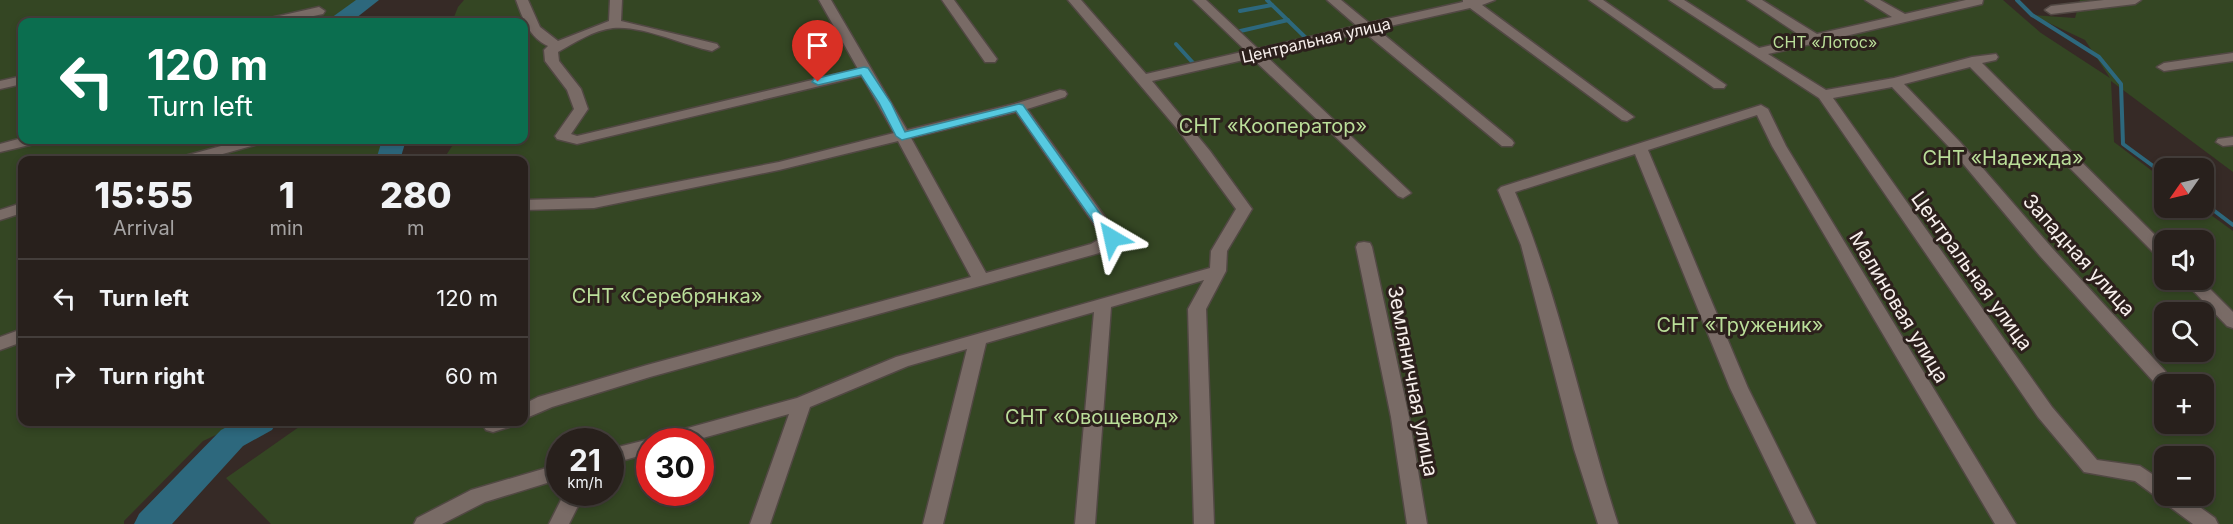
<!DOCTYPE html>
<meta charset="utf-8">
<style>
body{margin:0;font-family:Inter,sans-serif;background:#342d29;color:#f1f3f6;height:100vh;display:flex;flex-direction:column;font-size:22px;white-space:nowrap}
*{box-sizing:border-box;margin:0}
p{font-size:20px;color:#a5a3a3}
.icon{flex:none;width:33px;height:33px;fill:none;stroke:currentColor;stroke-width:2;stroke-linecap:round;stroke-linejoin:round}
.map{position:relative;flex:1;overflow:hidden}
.details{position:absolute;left:18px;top:156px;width:510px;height:270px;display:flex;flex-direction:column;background:#28201c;border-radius:12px;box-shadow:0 3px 9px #0003,0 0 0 2px #443e3b}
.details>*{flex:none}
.banner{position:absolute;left:18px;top:18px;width:510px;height:126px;border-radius:12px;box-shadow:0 3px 9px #0003,0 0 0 2px #443e3b;background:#0b6e4f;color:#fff;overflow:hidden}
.needle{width:39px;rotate:236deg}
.tools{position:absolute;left:2154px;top:158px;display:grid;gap:12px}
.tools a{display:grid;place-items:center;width:60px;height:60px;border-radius:12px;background:#28201c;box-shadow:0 3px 9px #0003,0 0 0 2px #443e3b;font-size:30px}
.speed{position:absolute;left:546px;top:428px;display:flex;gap:12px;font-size:30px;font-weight:700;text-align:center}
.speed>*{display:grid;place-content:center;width:78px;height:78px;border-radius:50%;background:#28201c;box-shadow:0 3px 9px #0003,0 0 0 2px #443e3b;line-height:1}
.speed small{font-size:15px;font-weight:400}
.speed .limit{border:9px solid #d22;background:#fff;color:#111}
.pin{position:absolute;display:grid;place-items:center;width:51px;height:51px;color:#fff;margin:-62px -26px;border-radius:50% 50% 50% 0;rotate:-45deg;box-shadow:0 0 6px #0007}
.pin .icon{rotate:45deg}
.me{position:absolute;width:66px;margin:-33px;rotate:324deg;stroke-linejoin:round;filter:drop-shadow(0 0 4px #0008)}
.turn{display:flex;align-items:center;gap:21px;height:126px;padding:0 30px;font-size:27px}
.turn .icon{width:78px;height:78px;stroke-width:2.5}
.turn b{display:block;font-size:42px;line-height:51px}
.eta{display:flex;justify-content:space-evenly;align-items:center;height:102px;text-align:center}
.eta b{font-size:36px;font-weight:800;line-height:42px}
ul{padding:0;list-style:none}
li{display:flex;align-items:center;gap:18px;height:78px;padding:0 30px;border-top:2px solid #443e3b}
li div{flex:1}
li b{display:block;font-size:22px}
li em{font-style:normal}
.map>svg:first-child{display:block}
</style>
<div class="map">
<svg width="2233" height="524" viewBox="0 0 2233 524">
<rect width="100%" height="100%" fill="#362a26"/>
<g fill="#344623" fill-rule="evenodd">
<polygon points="0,0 369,0 336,22 22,22 22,140 395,140 387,160 22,160 22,422 244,422 203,441 124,521 124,524 0,524"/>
<path d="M464,0h1539l38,33 69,45 -25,-38 -53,-25 43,3 5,-18h153v172l-122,-91 3,61 50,38v27h36l33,24v293h-1962l-45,-46 80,-56h218v-262h-81l13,-20h68v-118h-72l6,-15zM2164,240h40v39h-40zM2164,312h40v39h-40zM2164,384h40v39h-40zM560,441h50v51h-50zM650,441h50v51h-50zM2164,456h40v39h-40z"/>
</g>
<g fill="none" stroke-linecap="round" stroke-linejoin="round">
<g stroke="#2d687d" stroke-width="4">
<polyline points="1267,0 1307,39"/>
<polyline points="2017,0 2032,15 2099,57 2121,84 2123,144 2164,174"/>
<polyline points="1240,11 1272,5"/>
<polyline points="1236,32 1288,20"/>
<polyline points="1176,44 1195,65"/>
<polyline points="2204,203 2233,225"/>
</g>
<g fill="#2d687d" fill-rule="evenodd">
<polygon points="356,0 379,0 351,22 328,22 331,18"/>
<polygon points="382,140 406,140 400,160 376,160"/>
<polygon points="236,422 277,422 272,430 243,446 172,524 134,524 139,514 221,430"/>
</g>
<defs>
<g id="minor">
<path d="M516,0h12l12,27 18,14 51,-20 1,-21h12l-1,21 96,23 2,3 -7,4c-29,-6 -70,-26 -99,-23 -19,2 -39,15 -55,24l1,9 22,28 7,20 -17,25 6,2 281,-67 -39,-69h12l76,130 107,-26 46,-14 5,1 2,3 -2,3 -38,12 93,129 -17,14 -453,125 -98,30 -28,12v-15l14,-7 109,-32 324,-88 -73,-136 -119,29 -185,38 -70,2v-10l70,-2 185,-36 115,-29 -32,-57 -285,68 -20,-5 -2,-3 19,-27 -7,-19 -22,-29 -1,-11 4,-4c-19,-9 -25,-27 -32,-46zM1016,112l87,125 -12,7 -105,29 -75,-135z"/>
<polygon points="942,0 954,0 997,59 995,62 985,62"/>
<polygon points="1068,0 1081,0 1146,74 1246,51 1193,0 1206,0 1258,49 1357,26 1327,0 1341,0 1369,23 1463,2 1463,0 1495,0 1482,5 1634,117 1627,121 1622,120 1470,8 1377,29 1512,140 1514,143 1512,146 1502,146 1364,32 1265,55 1408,190 1411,193 1403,198 1398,196 1252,58 1152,81 1210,151 1252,209 1227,251 1226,271 1206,309 1214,524 1194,524 1188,309 1204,280 1111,307 1095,524 1075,524 1094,312 986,343 943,524 923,524 967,349 908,366 810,407 770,524 750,524 789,414 692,441 650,441 650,453 610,464 610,449 650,439 657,441 659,436 666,434 797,398 896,357 1210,268 1211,251 1236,209 1179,131"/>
<polygon points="1589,0 1603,0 1726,85 1724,88 1714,88"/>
<polygon points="1669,0 1684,0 1759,48 1804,38 1747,0 1762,0 1817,34 1892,17 1865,0 1880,0 1905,14 1966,0 1983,0 1982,4 1768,54 1826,90 1894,78 1972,57 1996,54 1998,57 1996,60 1982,63 2164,244 2164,258 2158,257 1970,67 1904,84 1960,142 2052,248 2165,371 2168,376 2165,381 2159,383 2153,381 2040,256 1950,148 1892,87 1833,98 2052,407 2097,460 2140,466 2164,482 2164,495 2183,495 2215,518 2218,524 2193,524 2135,481 2084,472 2038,417 1819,98"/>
<polygon points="2104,0 2141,0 2135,4 2051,14 2045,10 2051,6"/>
<polygon points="319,7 325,11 323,14 285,22 264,22 266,19"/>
<polygon points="2233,53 2233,61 2164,71 2157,67 2164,63"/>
<polygon points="22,76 22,84 0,89 0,81"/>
<path d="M1761,105l7,4 18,37 230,378h-21l-223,-378 -15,-31 -109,35 100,238 68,136h-20l-66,-136 -95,-234 -120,38c45,106 67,222 103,332h-20l-24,-75 -53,-204 -23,-55 3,-3z"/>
<polygon points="2233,137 2233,145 2223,146 2216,142 2218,139"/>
<polygon points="22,138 40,140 38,143 0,152 0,144"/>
<polygon points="243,140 264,140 262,143 201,160 179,160 181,157"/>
<polygon points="22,203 22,213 0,220 0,210"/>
<polygon points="1364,242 1370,243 1372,247 1409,417 1427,524 1407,524 1391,417 1356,247 1358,243"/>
<polygon points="2182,279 2200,279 2233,312 2233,328 2227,326"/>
<polygon points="22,329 22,342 0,350 0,337"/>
<polygon points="485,422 512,422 509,427 493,432 486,430 483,425"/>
<polygon points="560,464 560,479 485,502 442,524 414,524 417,518 471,490"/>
<polygon points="565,492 585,492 569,524 549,524"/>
</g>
</defs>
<use href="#minor" stroke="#514843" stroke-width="3"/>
<use href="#minor" fill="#796b66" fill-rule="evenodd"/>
</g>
<polygon fill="#56c9e1" stroke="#388392" stroke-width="1.5" points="864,67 868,68 891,103 905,132 1019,104 1023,105 1116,236 1118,238 1116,241 1107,241 1016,111 902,140 896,136 879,103 861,75 818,85 812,82 814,79"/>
<g text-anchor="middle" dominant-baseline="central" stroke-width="6" stroke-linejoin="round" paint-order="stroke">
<g font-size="16" fill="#f7efec" stroke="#2c201c">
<text transform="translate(1316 40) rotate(-13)">Центральная улица</text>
</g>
<g font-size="16" fill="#bade99" stroke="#2c201c">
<text x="1825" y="42">СНТ «Лотос»</text>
</g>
<g font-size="20" fill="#bade99" stroke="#2c201c">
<text x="1273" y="126">СНТ «Кооператор»</text>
<text x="2003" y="158">СНТ «Надежда»</text>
<text x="667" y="296">СНТ «Серебрянка»</text>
<text x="1740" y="325">СНТ «Труженик»</text>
<text x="1092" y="417">СНТ «Овощевод»</text>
</g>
<g font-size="20" fill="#f7efec" stroke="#2c201c">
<text transform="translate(2079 255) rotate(48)">Западная улица</text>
<text transform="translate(1972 271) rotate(54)">Центральная улица</text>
<text transform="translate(1899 307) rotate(59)">Малиновая улица</text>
<text transform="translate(1413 381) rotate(79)">Земляничная улица</text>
</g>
</g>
</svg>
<div class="tools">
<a><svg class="needle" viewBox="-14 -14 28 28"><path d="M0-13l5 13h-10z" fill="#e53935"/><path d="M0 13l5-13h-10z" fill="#a5a3a3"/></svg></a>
<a><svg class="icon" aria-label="sound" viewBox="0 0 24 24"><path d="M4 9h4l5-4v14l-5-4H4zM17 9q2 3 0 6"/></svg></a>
<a><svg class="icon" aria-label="search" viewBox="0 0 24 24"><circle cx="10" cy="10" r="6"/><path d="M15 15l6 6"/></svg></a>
<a>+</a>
<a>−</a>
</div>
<div class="speed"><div>21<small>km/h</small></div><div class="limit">30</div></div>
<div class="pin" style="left:818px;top:82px;background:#d93025"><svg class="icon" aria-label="arrive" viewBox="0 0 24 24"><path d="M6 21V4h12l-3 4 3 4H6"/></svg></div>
<svg class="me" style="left:1112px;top:238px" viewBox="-20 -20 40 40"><path d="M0-17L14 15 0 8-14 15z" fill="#56c9e1" stroke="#fff" stroke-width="4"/></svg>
<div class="banner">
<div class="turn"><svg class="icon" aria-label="left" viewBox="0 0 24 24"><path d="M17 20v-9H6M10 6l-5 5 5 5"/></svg><div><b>120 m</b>Turn left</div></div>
</div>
<section class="details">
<div class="eta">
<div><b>15:55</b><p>Arrival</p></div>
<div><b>1</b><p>min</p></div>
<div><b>280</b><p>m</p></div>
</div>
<ul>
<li><svg class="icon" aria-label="left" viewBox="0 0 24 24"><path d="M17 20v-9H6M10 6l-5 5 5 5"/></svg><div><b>Turn left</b></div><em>120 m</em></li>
<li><svg class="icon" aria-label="right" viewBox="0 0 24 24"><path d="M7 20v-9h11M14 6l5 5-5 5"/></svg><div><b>Turn right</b></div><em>60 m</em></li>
</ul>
</section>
</div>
